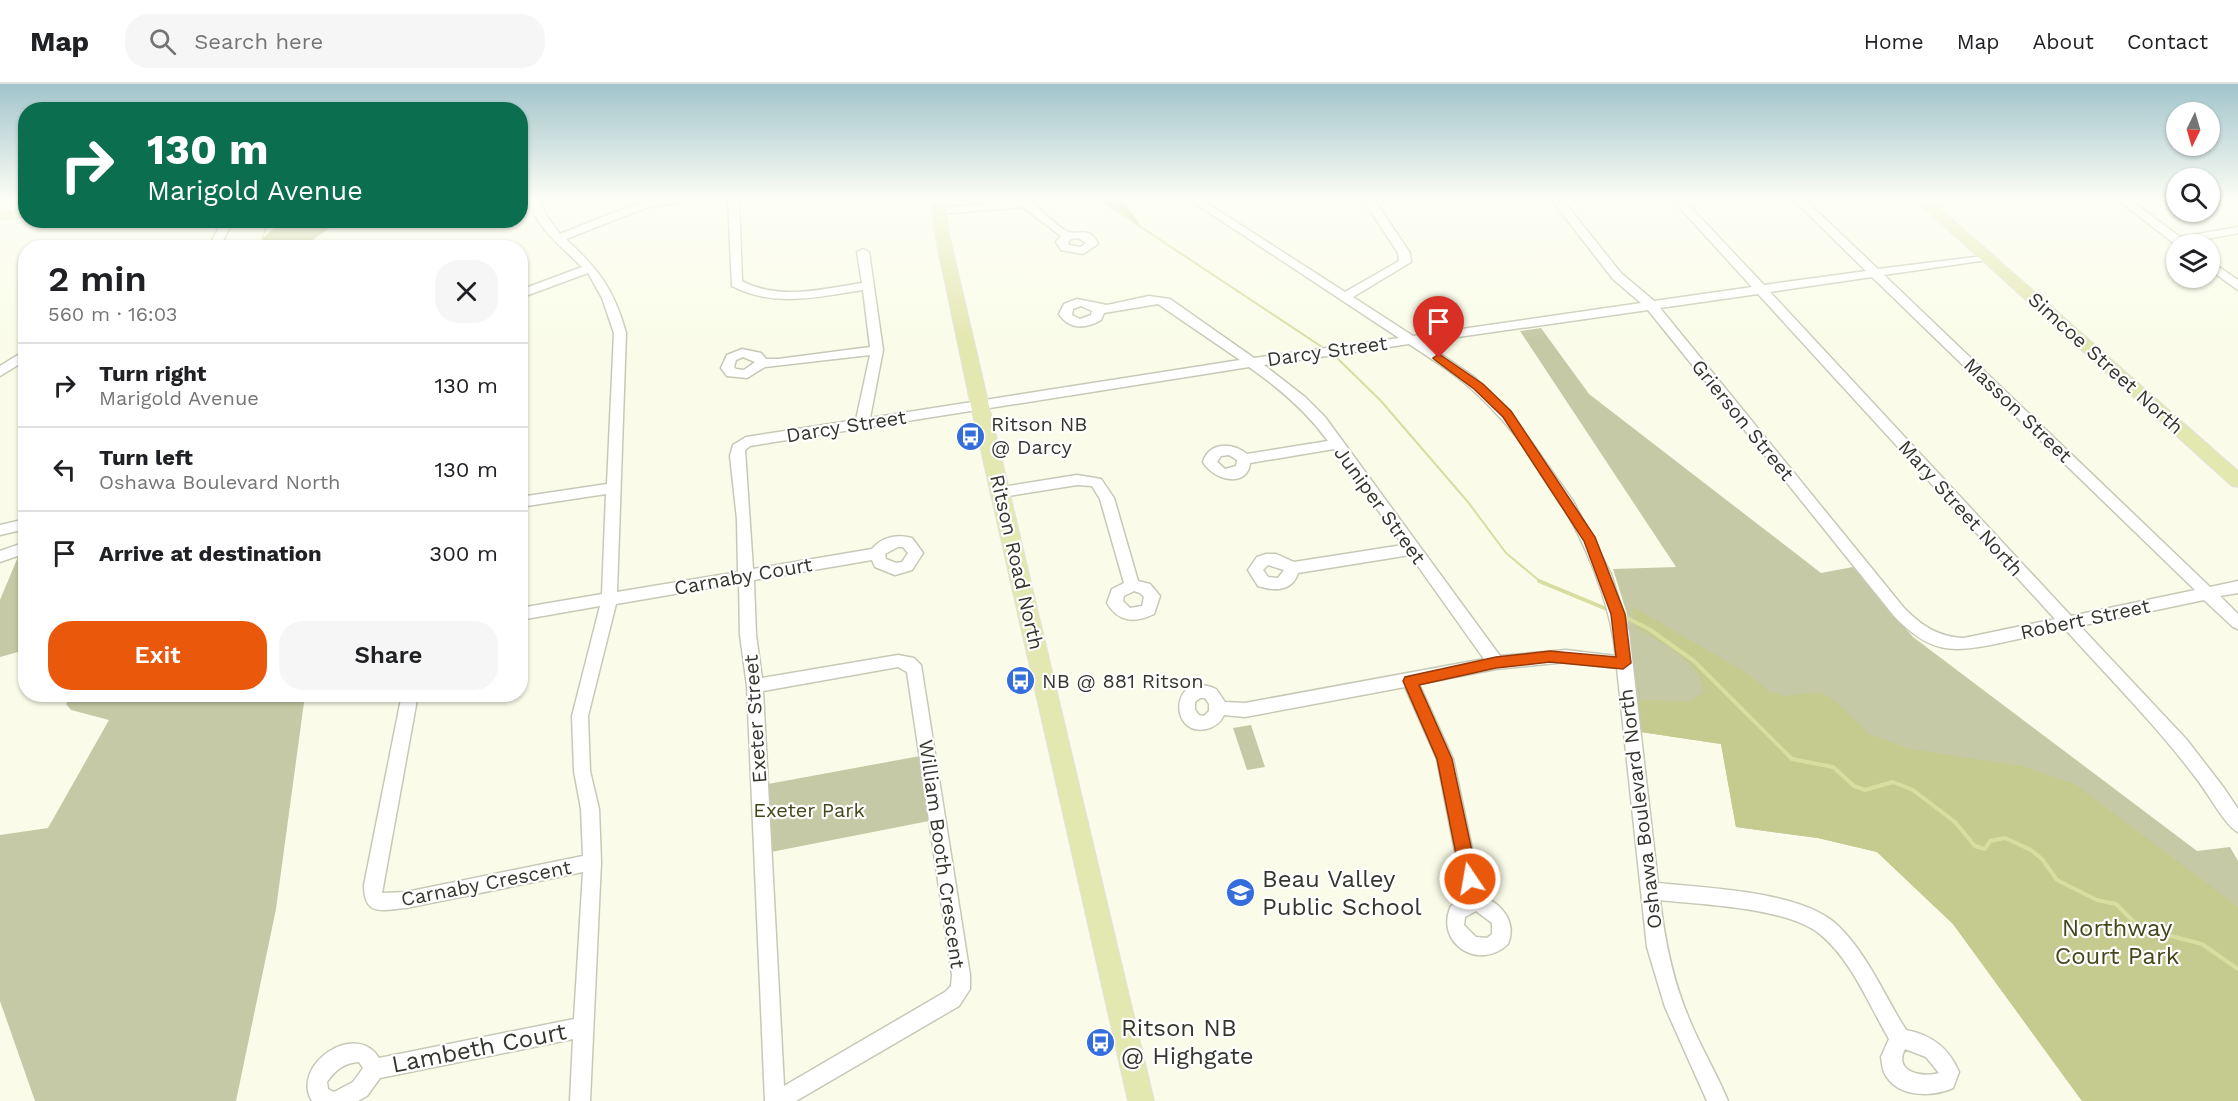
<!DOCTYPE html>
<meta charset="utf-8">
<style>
body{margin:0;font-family:"Work Sans",sans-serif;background:#f6f6f6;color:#202124;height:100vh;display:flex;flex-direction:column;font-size:22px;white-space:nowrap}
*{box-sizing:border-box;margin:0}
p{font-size:20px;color:#757577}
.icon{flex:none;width:33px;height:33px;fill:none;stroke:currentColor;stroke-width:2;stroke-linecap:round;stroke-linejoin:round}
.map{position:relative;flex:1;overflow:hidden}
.details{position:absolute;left:18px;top:156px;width:510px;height:462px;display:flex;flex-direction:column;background:#fff;border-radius:24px;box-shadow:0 2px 4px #0004}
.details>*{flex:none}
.banner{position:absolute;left:18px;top:18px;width:510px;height:126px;border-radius:24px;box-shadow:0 2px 4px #0004;background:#0b6e4f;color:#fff;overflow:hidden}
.needle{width:39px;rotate:185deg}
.buttons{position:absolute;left:2166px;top:18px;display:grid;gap:12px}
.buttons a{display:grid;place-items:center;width:54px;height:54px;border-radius:50%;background:#fff;box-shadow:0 2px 4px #0004;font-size:30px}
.pin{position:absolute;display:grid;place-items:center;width:51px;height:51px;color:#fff;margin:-62px -26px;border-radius:50% 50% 50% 0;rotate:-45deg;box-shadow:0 0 6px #0007}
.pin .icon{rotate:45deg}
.me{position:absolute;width:66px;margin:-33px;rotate:348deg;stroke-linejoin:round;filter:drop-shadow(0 0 4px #0008)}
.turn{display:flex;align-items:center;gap:21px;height:126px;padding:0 30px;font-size:27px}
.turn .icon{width:78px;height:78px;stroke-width:2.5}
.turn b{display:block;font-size:42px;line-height:51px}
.round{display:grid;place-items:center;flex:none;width:63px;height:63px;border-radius:24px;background:#f6f6f6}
.summary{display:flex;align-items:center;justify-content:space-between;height:102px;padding:0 30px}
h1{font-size:36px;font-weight:600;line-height:45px}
.action{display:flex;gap:12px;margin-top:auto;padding:12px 30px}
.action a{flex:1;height:69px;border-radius:24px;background:#ea580c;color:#fff;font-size:24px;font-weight:600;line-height:69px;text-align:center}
.action a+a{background:#f6f6f6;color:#202124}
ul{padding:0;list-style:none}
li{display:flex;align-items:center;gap:18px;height:84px;padding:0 30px;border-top:2px solid #e0e0e0}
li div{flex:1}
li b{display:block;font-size:22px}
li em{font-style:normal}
header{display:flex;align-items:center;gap:36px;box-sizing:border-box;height:84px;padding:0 30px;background:#fff;border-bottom:2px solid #e0e0e0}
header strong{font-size:28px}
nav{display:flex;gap:33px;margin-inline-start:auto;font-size:21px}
.search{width:420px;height:54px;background:#f6f6f6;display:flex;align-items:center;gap:15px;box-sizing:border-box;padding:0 21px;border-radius:24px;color:#757577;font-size:22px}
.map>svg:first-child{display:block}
</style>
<header>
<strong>Map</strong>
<div class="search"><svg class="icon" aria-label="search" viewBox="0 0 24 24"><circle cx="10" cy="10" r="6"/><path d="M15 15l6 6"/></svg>Search here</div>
<nav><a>Home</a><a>Map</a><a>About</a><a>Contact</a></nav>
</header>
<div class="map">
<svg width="2238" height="1017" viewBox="0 0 2238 1017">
<rect width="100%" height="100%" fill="#fafce9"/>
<g fill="#c6c9a5">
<polygon points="1541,244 1589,310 1821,489 1853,483 1913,553 2197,767 2230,763 2238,777 2238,1017 2082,1017 1953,840 1877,768 1818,754 1736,743 1721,660 1641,648 1627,530 1613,485 1676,483 1520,247"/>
<polygon points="25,469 25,566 0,573 0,516 18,473"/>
<polygon points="73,611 305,611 276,825 236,1017 35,1017 0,917 0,751 48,744 109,636 71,626 66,620"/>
<polygon points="1251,641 1265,683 1247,686 1233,644"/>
<polygon points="920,672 929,737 771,768 768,700"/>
</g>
<g fill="#c5ca8e">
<polygon points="1095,114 1121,114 1141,142"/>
<polygon points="282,137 282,136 340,137 302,163 264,163 260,157"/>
<path d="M1631,522l116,67 22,18 15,5 36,-4 14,8 35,34 41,15 113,17 53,19 162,122v194h-156l-129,-177 -76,-72 -59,-14 -82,-11 -15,-83 -80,-12 -3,-32 52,1 14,-8c-1,-30 -45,-52 -67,-65z"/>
</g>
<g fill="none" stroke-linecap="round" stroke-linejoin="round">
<g stroke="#d8dda0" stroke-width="2">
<polyline points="1097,114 1322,263"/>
<polyline points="263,164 262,156 268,136"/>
<polyline points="1334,271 1381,317 1468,418 1506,469 1542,499"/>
</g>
<g stroke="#d8dda0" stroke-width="4">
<polyline points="1539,497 1609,526"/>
<polyline points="1627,534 1649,545 1694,577 1792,675 1833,683 1854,702 1865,706 1893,698 1913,706 1955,738 1975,762 1985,765 1990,757 2005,754 2031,766 2042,775 2057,796 2097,816 2116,820 2140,844 2202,860 2238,885"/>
</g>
<defs>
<g id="minor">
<path d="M528,114h10l9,19 13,17c46,-18 82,-37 133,-36l-6,3 -42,7 -79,31c33,31 48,50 60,94l-9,259 121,-20 -1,-53 -7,-63 3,-11 13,-8 110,-17 14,-65 -105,12 -18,11 -20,-2 -6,-8 6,-13 15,-6 19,4 5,6h12l92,-12 -7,-57c-46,7 -89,18 -131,-4l-4,-88h11l3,83c38,20 79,8 120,2l-5,-31 6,-3 6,3 14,98 -13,68 370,-58 -82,-56 -54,9 -3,7c-15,9 -32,10 -42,-6l5,-10 13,-5 30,6 42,-9 21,3 84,59 145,-20 -212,-140h12l146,94 54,-31 -1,-8 -36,-55h11l37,55 1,9 -58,35 60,39 228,-33 -28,-24 -63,-81h11l60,75 33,28 98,-14 -81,-89h11l82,87 102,-14 -74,-73h11l75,71 113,-14v4l-4,1 -103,15 326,312 28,-6v12l-18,3 18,18v15l-5,-2 -29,-27 -124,26 107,114 37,48 14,21v23c-12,-5 -32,-42 -42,-54 -40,-53 -87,-100 -131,-149 -22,5 -43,9 -65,14 -49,10 -69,11 -106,-27l-246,-306 -225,32 51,35 41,42 58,82 38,73 18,58 29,251c48,5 140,8 177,40 31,28 49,72 71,107 26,5 43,18 53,42l-6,16c-21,9 -53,10 -67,-12 -4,-6 -4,-13 -5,-19l8,-18c-20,-34 -37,-78 -68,-104 -33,-28 -118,-30 -161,-35 5,43 13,82 30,121 11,27 27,53 38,80h-21l-42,-94 -18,-60 -30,-279 -51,-6 -70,7 -77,15 34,75 29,137c20,8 35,26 26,48 -29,28 -74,-1 -57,-38l13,-8 -27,-139 -32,-72 -160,30 -21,-2c-4,8 -9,12 -18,14 -38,8 -36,-61 10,-40l9,13 20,1 239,-44 -74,-104 -112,18c-6,19 -24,18 -40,13l-10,-16 9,-13 9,-3h10l18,8 109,-17 -69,-96 -84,14c-2,25 -36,18 -47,-1 6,-20 29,-20 44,-8l81,-13c-22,-30 -49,-53 -79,-74l-499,79 -5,4 8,119 119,-20c10,-12 25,-15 40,-11l11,15 -11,17 -17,5 -20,-8 -3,-7 -118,20 2,55 6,43 136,-23 16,3 7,7 49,310v14l-11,17 -163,95h-31l-18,-415 -7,-51 -1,-52 -123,21 -28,112 2,55 9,38 2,53 -11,239h-20l3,-62 -193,39 -13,18 -9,5h-46c-22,-36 44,-81 67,-43l195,-39 9,-147 -177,36c-24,2 -42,9 -42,-23l38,-191h16l-36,199 24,-1 177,-36 -2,-47 -7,-38 -2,-55 28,-110 -80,14v-12l82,-14 4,-100 -86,13v-10l87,-13 7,-151 -12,-35 -14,-25 -68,25v-8l62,-23c-22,-22 -45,-38 -54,-69zM1872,193l323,313 -124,26 -301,-324zM1758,210l297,325 -91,19c-26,-1 -42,-12 -60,-30l-244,-300zM1081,222l11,5 -1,4 -11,4 -8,-4 1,-6zM1409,260c24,16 49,31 70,52 66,63 127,169 137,260l-50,-6 -66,6 -175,-239 -20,-20 -41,-32zM743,273l12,5 -11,8 -8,-1 -2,-2 2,-7zM1229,371l8,5 -1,6 -11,3 -8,-7 4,-6zM898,463h5l5,6 -6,9 -6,1 -10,-4 -1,-5zM1268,481l16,5 -6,8 -10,-1 -5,-7zM898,583l9,5 45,303 -1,11 -6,6 -161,94 -21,-395zM1200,614h5l4,6v7l-5,5 -5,-1 -4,-5v-8zM1476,827l16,12v11l-5,4 -11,-1 -12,-12 1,-8zM1905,965l21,8 13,16c-17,5 -46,-1 -34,-24zM359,978l4,6 -10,14 -19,10 -6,-3 -1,-7c8,-12 17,-19 32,-20z"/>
<polygon points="2116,114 2128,114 2180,153 2238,143 2238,149 2176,161"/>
<path d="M1025,116c15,5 31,28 44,32 10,3 21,-6 29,12l-15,10 -22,-4 -5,-8 5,-6 -38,-29 -83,7 -6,-3 6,-3zM1078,154l8,5 -5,4 -12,-2 -1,-3 3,-3z"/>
<polygon points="223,136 234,136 219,164 208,164"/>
<polygon points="2210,177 2238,196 2238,206 2210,186"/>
<polygon points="26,266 26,276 0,292 0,282"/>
<path d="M1077,391l24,4 13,19 24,83 12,3 10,12 -6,18c-19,9 -35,9 -47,-11l5,-14 12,-6 -24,-84 -8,-13 -15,-1 -75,12 -7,-5 7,-5zM1134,507l6,2 4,4 -2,9 -12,2 -7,-7 1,-5z"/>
<polygon points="26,435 26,445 0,451 0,441"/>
<polygon points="26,458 26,469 0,478 0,467"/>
</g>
<g id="major">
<polygon points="932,114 946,114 948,146 989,322 1154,1017 1128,1017 971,322 934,146"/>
<polygon points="1913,114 1928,114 2238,387 2238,403 2232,402"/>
<polygon points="26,125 26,133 0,136 0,128"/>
</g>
</defs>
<use href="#minor" stroke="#c7c9b7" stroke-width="3"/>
<use href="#major" stroke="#e3e3e2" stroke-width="2"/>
<use href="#minor" fill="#fff" fill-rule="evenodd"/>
<use href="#major" fill="#e3e7b0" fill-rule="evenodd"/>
</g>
<linearGradient id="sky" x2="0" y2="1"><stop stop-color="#a1c4cb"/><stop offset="0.45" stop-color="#fdfef5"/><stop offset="1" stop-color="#fdfef5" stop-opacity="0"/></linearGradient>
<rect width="2238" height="256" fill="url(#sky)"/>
<polygon fill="#ea580c" stroke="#983908" stroke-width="1.5" points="1439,270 1483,300 1511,327 1595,453 1625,530 1631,579 1623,585 1550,578 1496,584 1419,601 1452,675 1478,795 1475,801 1470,803 1464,801 1461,795 1437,675 1403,597 1405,593 1496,573 1550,567 1616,573 1611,530 1584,457 1503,333 1474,305 1435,276 1433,274"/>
<defs>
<symbol id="bus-disc" viewBox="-11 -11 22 22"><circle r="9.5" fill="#346ddc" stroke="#fff"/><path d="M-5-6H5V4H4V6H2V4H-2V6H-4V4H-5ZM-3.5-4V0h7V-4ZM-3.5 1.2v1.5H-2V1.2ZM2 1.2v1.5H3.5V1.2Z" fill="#fff"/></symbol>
<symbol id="school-disc" viewBox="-11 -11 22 22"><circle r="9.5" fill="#346ddc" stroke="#fff"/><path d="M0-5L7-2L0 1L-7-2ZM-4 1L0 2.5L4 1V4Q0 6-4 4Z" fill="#fff"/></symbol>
</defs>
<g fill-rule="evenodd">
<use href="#bus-disc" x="954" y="336" width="33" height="33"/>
<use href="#bus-disc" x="1004" y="580" width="33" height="33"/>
<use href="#school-disc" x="1224" y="792" width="33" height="33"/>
<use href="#bus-disc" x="1084" y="942" width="33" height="33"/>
</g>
<g text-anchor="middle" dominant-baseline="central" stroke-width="4.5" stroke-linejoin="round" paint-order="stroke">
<g font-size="20" fill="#36362f" stroke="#fff">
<text transform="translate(1327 267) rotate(-8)">Darcy Street</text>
<text transform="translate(2106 279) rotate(42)">Simcoe Street North</text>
<text transform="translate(2018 326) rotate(44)">Masson Street</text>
<text transform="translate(1743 336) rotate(51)">Grierson Street</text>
<text transform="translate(846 342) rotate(-9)">Darcy Street</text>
<text transform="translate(1380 421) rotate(54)">Juniper Street</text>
<text transform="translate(1961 424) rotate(48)">Mary Street North</text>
<text transform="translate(1017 478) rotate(77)">Ritson Road North</text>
<text transform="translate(743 492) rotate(-10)">Carnaby Court</text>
<text transform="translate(2085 535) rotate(-12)">Robert Street</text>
<text transform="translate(755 635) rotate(-94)">Exeter Street</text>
<text transform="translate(1640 725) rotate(-97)">Oshawa Boulevard North</text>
<text transform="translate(942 770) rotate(82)">William Booth Crescent</text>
<text transform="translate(486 799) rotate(-11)">Carnaby Crescent</text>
</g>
<g font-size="20" fill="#36362f" stroke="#fff" text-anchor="start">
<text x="991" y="340">Ritson NB<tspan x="991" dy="23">@ Darcy</tspan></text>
<text x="1042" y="597">NB @ 881 Ritson</text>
</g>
<g font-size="20" fill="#45471a" stroke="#fff">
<text x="809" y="726">Exeter Park</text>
</g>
<g font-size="24" fill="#36362f" stroke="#fff" text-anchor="start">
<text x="1262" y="795">Beau Valley<tspan x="1262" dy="28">Public School</tspan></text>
<text x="1121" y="944">Ritson NB<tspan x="1121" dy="28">@ Highgate</tspan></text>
</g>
<g font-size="24" fill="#45471a" stroke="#fff">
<text x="2117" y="844">Northway<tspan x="2117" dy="28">Court Park</tspan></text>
</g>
<g font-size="24" fill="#36362f" stroke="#fff">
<text transform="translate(479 964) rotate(-11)">Lambeth Court</text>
</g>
</g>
</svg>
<div class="buttons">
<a><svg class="needle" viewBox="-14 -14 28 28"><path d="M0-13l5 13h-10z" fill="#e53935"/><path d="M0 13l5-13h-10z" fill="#757577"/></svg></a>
<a><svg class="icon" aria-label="search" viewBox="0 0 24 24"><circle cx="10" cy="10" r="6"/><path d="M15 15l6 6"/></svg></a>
<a><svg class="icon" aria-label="layers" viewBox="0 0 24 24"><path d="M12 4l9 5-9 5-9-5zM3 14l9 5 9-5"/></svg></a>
</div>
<div class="pin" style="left:1439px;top:274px;background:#d93025"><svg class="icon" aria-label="arrive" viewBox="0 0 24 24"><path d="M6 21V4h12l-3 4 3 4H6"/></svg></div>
<svg class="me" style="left:1470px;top:795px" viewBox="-20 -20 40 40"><circle r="17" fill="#ea580c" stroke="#fff" stroke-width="3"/><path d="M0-11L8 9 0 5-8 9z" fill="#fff"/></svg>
<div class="banner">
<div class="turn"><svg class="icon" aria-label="right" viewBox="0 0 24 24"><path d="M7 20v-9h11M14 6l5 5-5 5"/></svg><div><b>130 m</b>Marigold Avenue</div></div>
</div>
<section class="details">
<div class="summary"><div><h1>2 min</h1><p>560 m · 16:03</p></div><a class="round"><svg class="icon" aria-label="close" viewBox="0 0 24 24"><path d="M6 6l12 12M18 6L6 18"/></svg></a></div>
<ul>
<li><svg class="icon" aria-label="right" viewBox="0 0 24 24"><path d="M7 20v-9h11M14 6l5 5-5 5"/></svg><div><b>Turn right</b><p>Marigold Avenue</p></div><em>130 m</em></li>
<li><svg class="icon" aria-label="left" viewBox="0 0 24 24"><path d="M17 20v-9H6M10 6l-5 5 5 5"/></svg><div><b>Turn left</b><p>Oshawa Boulevard North</p></div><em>130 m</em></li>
<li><svg class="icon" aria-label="arrive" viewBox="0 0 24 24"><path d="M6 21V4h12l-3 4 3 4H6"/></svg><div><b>Arrive at destination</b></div><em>300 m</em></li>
</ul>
<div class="action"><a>Exit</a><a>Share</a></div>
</section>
</div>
